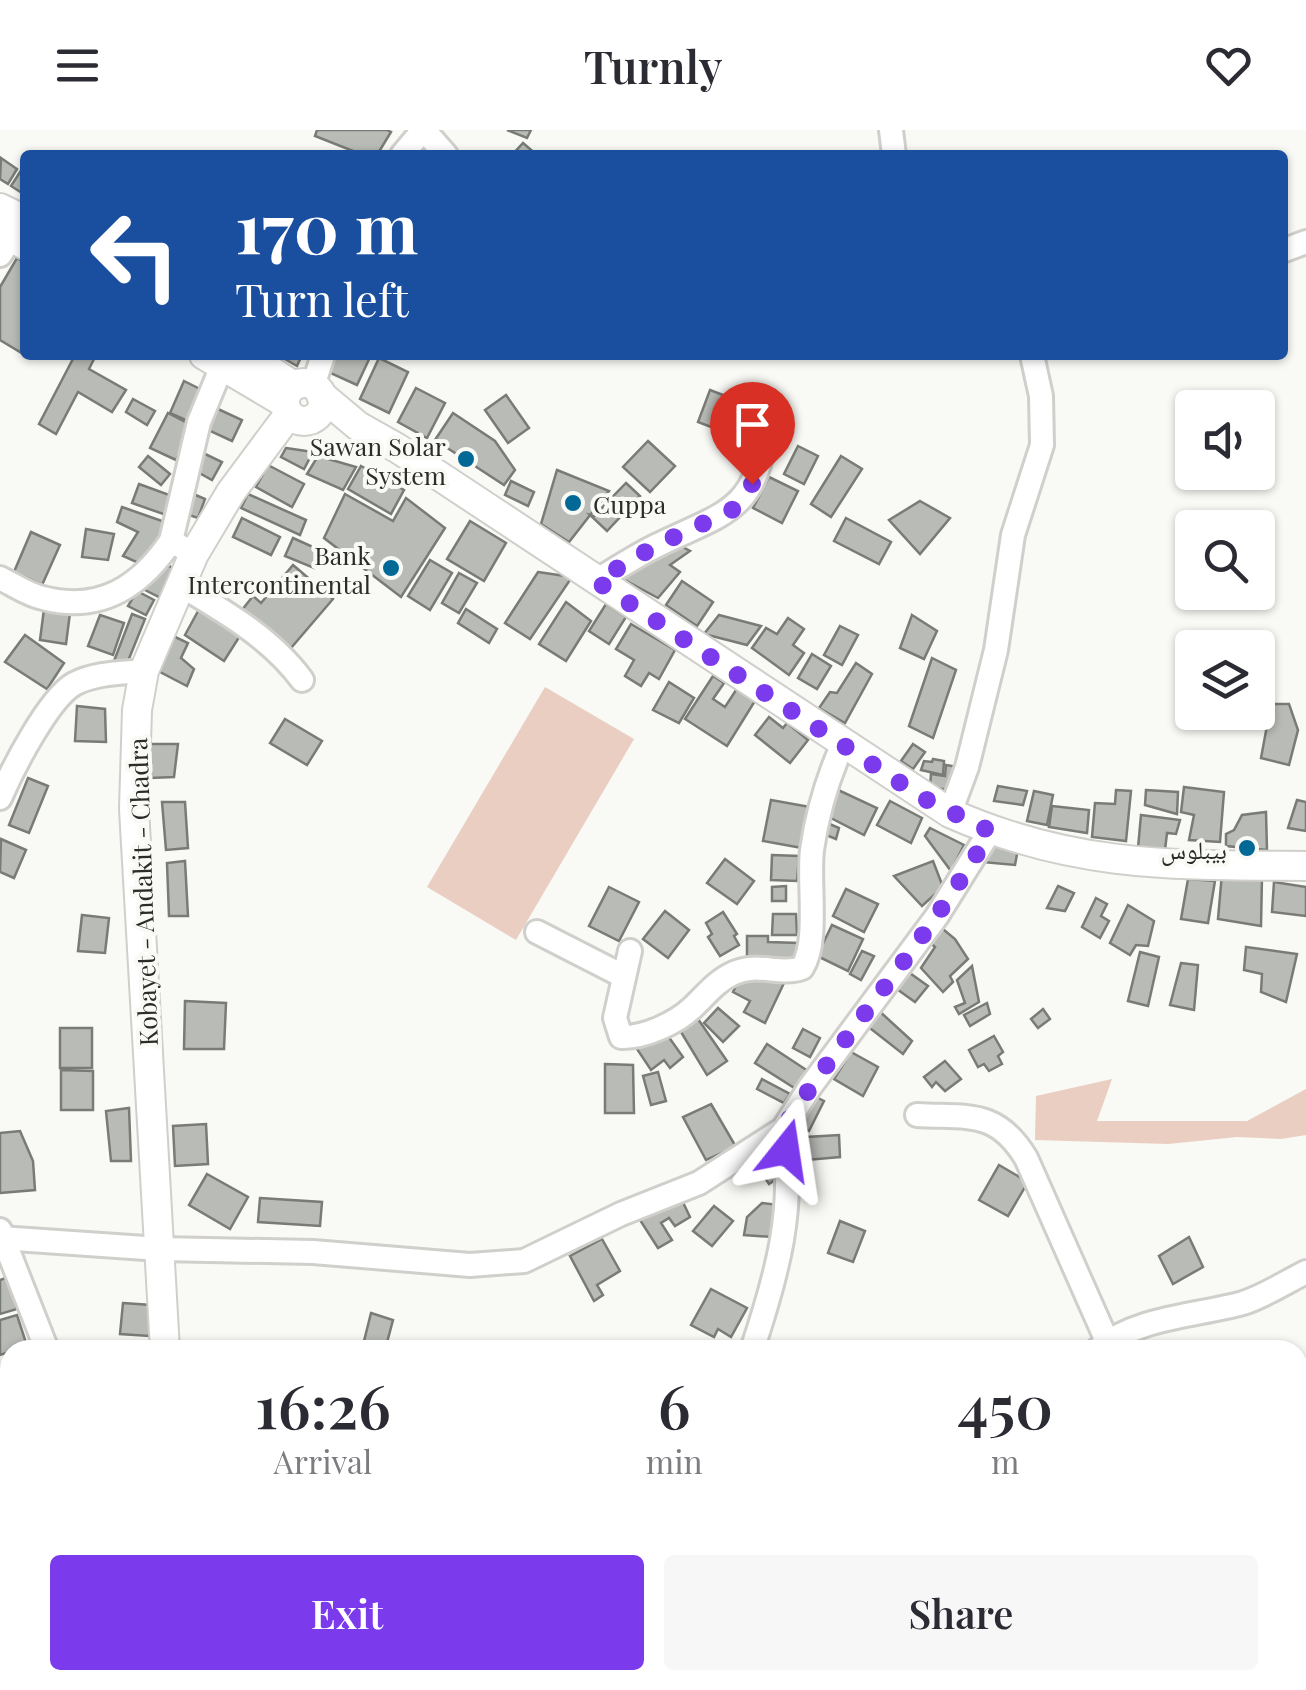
<!DOCTYPE html>
<meta charset="utf-8">
<style>
body{margin:0;font-family:"Playfair Display","Noto Naskh Arabic",serif;background:#f7f7f7;color:#2b2b33;height:100vh;display:flex;flex-direction:column;font-size:38px;white-space:nowrap}
*{box-sizing:border-box;margin:0}
p{font-size:32px;color:#7c7c81}
.icon{flex:none;width:55px;height:55px;fill:none;stroke:currentColor;stroke-width:2;stroke-linecap:round;stroke-linejoin:round}
.map{position:relative;flex:1;overflow:hidden}
.panel{position:absolute;left:0px;top:1210px;width:1308px;height:350px;display:flex;flex-direction:column;background:#fff;border-radius:30px 30px 0 0;box-shadow:0 2px 8px #0004}
.panel>*{flex:none}
.hud{position:absolute;left:20px;top:20px;width:1268px;height:210px;border-radius:10px;box-shadow:0 2px 8px #0004;background:#1a4fa0;color:#fff;overflow:hidden}
.buttons{position:absolute;left:1175px;top:260px;display:grid;gap:20px}
.buttons a{display:grid;place-items:center;width:100px;height:100px;border-radius:10px;background:#fff;box-shadow:0 2px 8px #0004;font-size:50px}
.pin{position:absolute;display:grid;place-items:center;width:85px;height:85px;color:#fff;margin:-102px -42px;border-radius:50% 50% 50% 0;rotate:-45deg;box-shadow:0 0 10px #0007}
.pin .icon{rotate:45deg}
.me{position:absolute;width:110px;margin:-55px;rotate:15deg;stroke-linejoin:round;filter:drop-shadow(0 0 8px #0008)}
.turn{display:flex;align-items:center;gap:35px;height:210px;padding:0 50px;font-size:45px}
.turn .icon{width:130px;height:130px;stroke-width:2.5}
.turn b{display:block;font-size:70px;line-height:85px}
.eta{display:flex;justify-content:space-evenly;align-items:center;height:170px;text-align:center}
.eta b{font-size:60px;font-weight:600;line-height:70px}
.button{display:flex;gap:20px;margin-top:auto;padding:20px 50px}
.button a{flex:1;height:115px;border-radius:10px;background:#7c3aed;color:#fff;font-size:40px;font-weight:600;line-height:115px;text-align:center}
.button a+a{background:#f7f7f7;color:#2b2b33}
header{display:flex;justify-content:space-between;align-items:center;height:130px;padding:0 50px;background:#fff;font-size:45px;font-weight:600}
.map>svg:first-child{display:block}
</style>
<header><svg class="icon" aria-label="menu" viewBox="0 0 24 24"><path d="M4 6h16M4 12h16M4 18h16"/></svg>Turnly<svg class="icon" aria-label="heart" viewBox="0 0 24 24"><path d="M12 20l-8-8c-3-5 5-10 8-4 3-6 11-1 8 4z"/></svg></header>
<div class="map">
<svg width="1306" height="1560" viewBox="0 0 1306 1560">
<rect width="100%" height="100%" fill="#f9f9f5"/>
<g fill="#eacec2">
<polygon points="545,557 634,609 516,810 427,757"/>
<polygon points="1112,949 1097,991 1247,991 1306,959 1306,1005 1281,1009 1237,1007 1168,1014 1035,1010 1036,966"/>
</g>
<g fill="#b9bbb7" stroke="#797b77" stroke-width="2.5">
<polygon points="317,0 387,0 391,2 377,25 363,25 315,6"/>
<polygon points="507,0 531,0 527,8"/>
<polygon points="523,13 537,25 512,25"/>
<polygon points="1,28 17,39 8,54 0,49"/>
<polygon points="22,39 25,41 25,65 11,56"/>
<polygon points="17,128 25,133 25,225 0,210 0,157"/>
<polygon points="75,225 96,225 89,239 126,260 112,282 78,262 56,304 39,294"/>
<polygon points="278,225 302,225 297,236"/>
<polygon points="334,225 371,225 357,255 326,241"/>
<polygon points="379,228 408,242 389,283 360,269"/>
<polygon points="184,251 204,261 190,292 170,283"/>
<polygon points="416,258 445,273 427,308 398,292"/>
<polygon points="710,260 736,270 724,302 698,292"/>
<polygon points="506,265 529,298 508,313 485,280"/>
<polygon points="133,269 155,281 147,295 126,282"/>
<polygon points="218,279 242,290 232,311 208,300"/>
<polygon points="168,283 193,296 176,330 150,318"/>
<polygon points="453,283 495,311 515,340 504,355 435,310"/>
<polygon points="648,311 675,336 650,362 623,337"/>
<polygon points="798,316 818,326 804,354 784,344"/>
<polygon points="286,318 313,322 304,339 281,327"/>
<polygon points="203,323 222,332 212,350 194,340"/>
<polygon points="148,326 170,344 161,355 139,337"/>
<polygon points="318,326 356,337 343,360 307,344"/>
<polygon points="841,326 862,339 831,387 811,374"/>
<polygon points="268,335 304,354 292,377 256,357"/>
<polygon points="361,336 404,360 391,384 348,359"/>
<polygon points="557,340 609,361 569,412 541,394"/>
<polygon points="769,347 798,361 782,393 753,378"/>
<polygon points="511,351 534,362 528,376 505,365"/>
<polygon points="626,353 640,366 607,401 590,385 594,386"/>
<polygon points="139,354 172,366 166,385 132,373"/>
<polygon points="191,363 205,369 198,388 183,383"/>
<polygon points="248,364 306,390 300,405 241,378"/>
<polygon points="345,364 393,391 406,368 445,398 401,467 324,408"/>
<polygon points="920,371 950,388 920,424 889,390"/>
<polygon points="122,377 165,392 156,423 143,435 123,426 138,402 117,392"/>
<polygon points="242,388 280,407 271,425 233,407"/>
<polygon points="846,388 891,412 879,434 834,411"/>
<polygon points="470,391 506,413 484,451 447,429"/>
<polygon points="86,399 114,404 108,430 82,427"/>
<polygon points="31,402 60,415 42,455 14,442"/>
<polygon points="293,408 322,421 314,438 285,426"/>
<polygon points="679,415 690,421 670,435 680,442 658,468 621,448"/>
<polygon points="430,430 452,443 430,480 408,466"/>
<polygon points="162,433 176,439 161,468 139,457"/>
<polygon points="293,435 333,469 285,525 238,485 253,466 261,473"/>
<polygon points="538,442 572,447 530,509 505,493"/>
<polygon points="459,443 477,453 459,483 442,473"/>
<polygon points="682,451 713,472 697,496 666,475"/>
<polygon points="137,461 154,470 146,485 128,476"/>
<polygon points="203,472 243,501 224,531 185,505"/>
<polygon points="566,472 591,491 566,531 539,514"/>
<polygon points="606,474 626,487 609,514 589,501"/>
<polygon points="44,479 70,483 66,514 40,510"/>
<polygon points="466,479 497,499 489,513 458,493"/>
<polygon points="132,484 145,489 126,536 114,531"/>
<polygon points="100,485 124,493 113,525 88,516"/>
<polygon points="719,485 761,496 747,515 704,504"/>
<polygon points="912,485 937,501 924,529 900,518"/>
<polygon points="788,488 804,499 793,515 804,523 789,545 752,518 766,498 777,504"/>
<polygon points="631,494 675,520 659,549 649,543 641,556 625,546 634,530 616,519"/>
<polygon points="840,496 858,505 842,535 824,525"/>
<polygon points="25,505 64,533 47,559 5,532"/>
<polygon points="171,505 188,513 181,528 194,539 187,556 158,541"/>
<polygon points="812,524 831,536 817,559 798,548"/>
<polygon points="932,528 956,540 933,608 909,596"/>
<polygon points="856,533 872,544 845,593 819,578 830,562 837,563"/>
<polygon points="713,546 724,553 713,569 725,577 740,554 758,566 727,616 685,589"/>
<polygon points="669,552 694,568 679,593 653,580"/>
<polygon points="1271,574 1289,574 1298,600 1289,635 1261,628"/>
<polygon points="77,576 105,579 106,612 75,611"/>
<polygon points="769,587 783,598 787,593 808,610 790,633 755,605"/>
<polygon points="285,589 322,611 307,635 270,613"/>
<polygon points="149,614 178,614 174,647 150,648"/>
<polygon points="913,614 925,622 913,639 901,631"/>
<polygon points="933,629 944,631 943,645 921,640 924,631 932,632"/>
<polygon points="946,635 958,637 954,661 930,657 931,644 945,646"/>
<polygon points="28,648 48,656 29,703 9,695"/>
<polygon points="998,656 1027,661 1023,675 994,671"/>
<polygon points="1184,657 1224,662 1220,712 1189,710 1194,685 1181,682"/>
<polygon points="836,659 877,678 864,705 825,685"/>
<polygon points="1116,660 1131,661 1126,711 1092,707 1095,673 1115,674"/>
<polygon points="1146,660 1178,662 1177,684 1145,675"/>
<polygon points="1034,661 1053,665 1047,695 1027,691"/>
<polygon points="771,670 810,677 802,718 763,711"/>
<polygon points="1297,670 1306,672 1306,701 1288,698"/>
<polygon points="890,671 922,688 911,713 877,695"/>
<polygon points="162,672 185,672 188,718 166,720"/>
<polygon points="1052,676 1089,680 1087,703 1049,697"/>
<polygon points="1266,682 1267,720 1226,716 1226,704 1234,700 1242,685"/>
<polygon points="1141,685 1180,690 1176,704 1167,703 1165,720 1138,718"/>
<polygon points="825,692 839,698 836,709 821,703"/>
<polygon points="930,698 964,715 951,741 925,706"/>
<polygon points="1,709 26,720 14,748 0,742"/>
<polygon points="996,714 1018,719 1015,735 982,732"/>
<polygon points="772,725 799,726 797,751 771,750"/>
<polygon points="725,729 754,751 737,774 707,753"/>
<polygon points="185,731 188,786 169,786 167,733"/>
<polygon points="933,731 943,757 922,776 894,746"/>
<polygon points="1222,743 1262,747 1261,796 1218,789"/>
<polygon points="1188,749 1215,751 1208,793 1181,789"/>
<polygon points="1274,752 1306,757 1306,786 1272,782"/>
<polygon points="786,756 786,771 772,771 772,757"/>
<polygon points="1058,756 1074,763 1065,781 1047,778"/>
<polygon points="609,757 639,772 619,811 589,796"/>
<polygon points="846,759 878,774 864,802 833,786"/>
<polygon points="1096,768 1107,774 1101,786 1109,791 1100,808 1082,797"/>
<polygon points="1128,775 1154,791 1148,816 1136,815 1130,825 1110,813"/>
<polygon points="665,781 689,800 668,828 643,809"/>
<polygon points="723,782 737,804 734,806 739,815 720,826 708,807 712,804 706,793"/>
<polygon points="773,784 796,784 797,805 772,805"/>
<polygon points="82,785 109,788 105,823 78,821"/>
<polygon points="832,795 863,809 848,841 817,826"/>
<polygon points="938,795 955,809 968,829 950,846 953,852 943,862 921,838 935,817 927,810"/>
<polygon points="747,806 768,806 768,812 799,813 799,832 747,832"/>
<polygon points="1246,817 1297,824 1286,872 1261,862 1262,844 1244,840"/>
<polygon points="862,821 874,826 861,850 850,844"/>
<polygon points="1140,822 1159,827 1148,876 1128,871"/>
<polygon points="1181,833 1198,835 1194,880 1170,875"/>
<polygon points="972,836 979,872 959,884 955,877 965,873 957,850"/>
<polygon points="907,841 928,856 915,872 894,857"/>
<polygon points="759,843 784,853 765,893 744,882 750,871 733,862 741,846"/>
<polygon points="185,871 226,873 224,919 184,919"/>
<polygon points="987,873 990,884 970,896 964,885"/>
<polygon points="718,878 739,896 723,912 704,893"/>
<polygon points="877,879 912,911 903,924 866,895"/>
<polygon points="1043,879 1050,889 1038,898 1031,889"/>
<polygon points="698,889 727,931 707,945 681,902"/>
<rect x="60" y="898" width="32" height="40"/>
<polygon points="663,899 683,927 670,938 664,930 651,940 635,916"/>
<polygon points="803,899 820,908 810,927 793,918"/>
<polygon points="994,906 1003,922 998,926 1002,934 989,941 984,934 978,937 969,920"/>
<polygon points="767,914 808,941 796,959 755,933"/>
<polygon points="851,922 878,937 863,966 834,949"/>
<polygon points="945,931 961,949 945,961 936,952 932,957 924,947"/>
<polygon points="605,934 633,935 634,983 605,983"/>
<polygon points="61,940 93,941 93,980 61,980"/>
<polygon points="658,942 666,971 651,975 643,946"/>
<polygon points="762,949 790,964 784,973 757,959"/>
<polygon points="808,963 824,971 809,1001 793,994"/>
<polygon points="711,974 736,1017 706,1030 683,987"/>
<polygon points="129,978 131,1031 111,1031 106,981"/>
<polygon points="206,994 208,1034 175,1036 173,996"/>
<polygon points="20,1001 33,1031 35,1060 0,1063 0,1003"/>
<polygon points="839,1005 840,1027 807,1030 806,1007"/>
<polygon points="770,1015 787,1042 769,1054 751,1027"/>
<polygon points="999,1035 1028,1052 1008,1086 979,1070"/>
<polygon points="207,1044 248,1067 230,1099 189,1075"/>
<polygon points="679,1064 690,1087 675,1096 669,1088 661,1093 672,1110 658,1118 640,1090 644,1083"/>
<polygon points="260,1068 322,1072 320,1096 258,1092"/>
<polygon points="762,1073 779,1075 772,1107 744,1105 747,1087"/>
<polygon points="714,1076 733,1091 712,1116 693,1101"/>
<polygon points="840,1091 865,1101 853,1132 828,1123"/>
<polygon points="1189,1107 1203,1137 1173,1154 1159,1126"/>
<polygon points="602,1109 620,1141 597,1155 603,1165 594,1171 570,1126"/>
<polygon points="8,1147 17,1179 0,1184 0,1150"/>
<polygon points="711,1159 747,1178 731,1207 718,1199 714,1207 691,1195"/>
<polygon points="123,1173 151,1175 149,1206 120,1204"/>
<polygon points="371,1183 393,1190 385,1220 362,1219"/>
<polygon points="17,1185 27,1216 0,1225 0,1190"/>
<polygon points="10,1230 10,1260 0,1253 0,1245"/>
<polygon points="48,1550 97,1550 98,1560 50,1560"/>
<polygon points="154,1550 172,1550 173,1560 155,1560"/>
<polygon points="281,1550 308,1550 308,1560 280,1560"/>
</g>
<g fill="none" stroke-linecap="round" stroke-linejoin="round">
<defs>
<g id="minor">
<polyline points="424,0 446,25"/>
<polyline points="891,0 894,25"/>
<polyline points="402,25 423,0"/>
<polyline points="1282,121 1306,112"/>
<polyline points="0,125 12,107"/>
<polyline points="313,256 323,225"/>
<polyline points="171,411 199,292 222,236"/>
<path d="M0,448c14,7 28,17 43,20 57,15 97,-11 128,-57l23,13"/>
<path d="M596,451c20,-12 41,-26 62,-36 60,-30 98,-32 107,-110"/>
<path d="M180,455c44,26 91,53 122,95"/>
<path d="M0,668c12,-28 48,-99 74,-114 20,-11 47,-11 70,-13"/>
<polyline points="950,683 967,637 996,520 1013,405 1042,315 1041,266 1032,225"/>
<polyline points="537,802 623,846"/>
<path d="M630,821l-15,67 6,19c23,1 55,-14 71,-29 14,-13 24,-27 42,-35 23,-11 47,3 68,-5 17,-26 6,-85 10,-118 5,-35 16,-73 31,-106"/>
<path d="M917,985c51,3 79,-6 109,43l81,183"/>
<polyline points="0,1100 47,1220"/>
<polyline points="0,1108 160,1119 313,1122 470,1135 524,1131 621,1084 699,1053 783,999 810,957 937,786 990,701"/>
<path d="M752,1220c25,-75 44,-142 31,-221"/>
<path d="M1097,1220c39,-33 99,-34 146,-47 22,-7 43,-21 63,-31"/>
<polyline points="143,1550 146,1560"/>
<polyline points="673,1550 675,1560"/>
<polyline points="692,1560 704,1550"/>
</g>
<g id="major">
<polyline points="0,78 25,90"/>
<polyline points="0,101 25,115"/>
<polyline points="204,225 285,273"/>
<polyline points="246,225 294,256"/>
<circle cx="304" cy="272" r="19"/>
<path d="M321,265l37,31 39,22 553,365c124,55 224,52 356,53"/>
<polyline points="165,1220 134,679 137,580 144,541 194,424 231,362 289,284"/>
<polyline points="183,1550 183,1560"/>
</g>
</defs>
<use href="#minor" stroke="#d0cfcb" stroke-width="28"/>
<use href="#major" stroke="#d0cfcb" stroke-width="32"/>
<use href="#minor" stroke="#fff" stroke-width="22"/>
<use href="#major" stroke="#fff" stroke-width="28"/>
</g>
<g fill="none" stroke-linecap="round" stroke-linejoin="round">
<path stroke="#7c3aed" stroke-width="18" stroke-dasharray="0 32.4" d="M752,354l-20,26 -75,35 -61,36 327,217 67,33c-59,106 -142,196 -207,298l3,21"/>
</g>
<g fill="#026896" stroke="#f9f9f5" stroke-width="4">
<circle cx="466" cy="329" r="10"/>
<circle cx="573" cy="373" r="10"/>
<circle cx="391" cy="438" r="10"/>
<circle cx="1247" cy="718" r="10"/>
</g>
<g text-anchor="middle" dominant-baseline="central" stroke-width="8" stroke-linejoin="round" paint-order="stroke">
<g font-size="25" fill="#2b2b29" stroke="#f9f9f5" text-anchor="end">
<text x="446" y="315">Sawan Solar<tspan x="446" dy="29">System</tspan></text>
<text x="593" y="373" text-anchor="start">Cuppa</text>
<text x="371" y="424">Bank<tspan x="371" dy="29">Intercontinental</tspan></text>
<text x="1227" y="718">بيبلوس</text>
</g>
<g font-size="25" fill="#2b2b29" stroke="#f9f9f5">
<text transform="translate(142 762) rotate(-92)">Kobayet - Andakit - Chadra</text>
</g>
</g>
</svg>
<div class="buttons">
<a><svg class="icon" aria-label="sound" viewBox="0 0 24 24"><path d="M4 9h4l5-4v14l-5-4H4zM17 9q2 3 0 6"/></svg></a>
<a><svg class="icon" aria-label="search" viewBox="0 0 24 24"><circle cx="10" cy="10" r="6"/><path d="M15 15l6 6"/></svg></a>
<a><svg class="icon" aria-label="layers" viewBox="0 0 24 24"><path d="M12 4l9 5-9 5-9-5zM3 14l9 5 9-5"/></svg></a>
</div>
<div class="pin" style="left:752px;top:354px;background:#d93025"><svg class="icon" aria-label="arrive" viewBox="0 0 24 24"><path d="M6 21V4h12l-3 4 3 4H6"/></svg></div>
<svg class="me" style="left:786px;top:1020px" viewBox="-20 -20 40 40"><path d="M0-17L14 15 0 8-14 15z" fill="#7c3aed" stroke="#fff" stroke-width="4"/></svg>
<div class="hud">
<div class="turn"><svg class="icon" aria-label="left" viewBox="0 0 24 24"><path d="M17 20v-9H6M10 6l-5 5 5 5"/></svg><div><b>170 m</b>Turn left</div></div>
</div>
<section class="panel">
<div class="eta">
<div><b>16:26</b><p>Arrival</p></div>
<div><b>6</b><p>min</p></div>
<div><b>450</b><p>m</p></div>
</div>
<div class="button"><a>Exit</a><a>Share</a></div>
</section>
</div>
